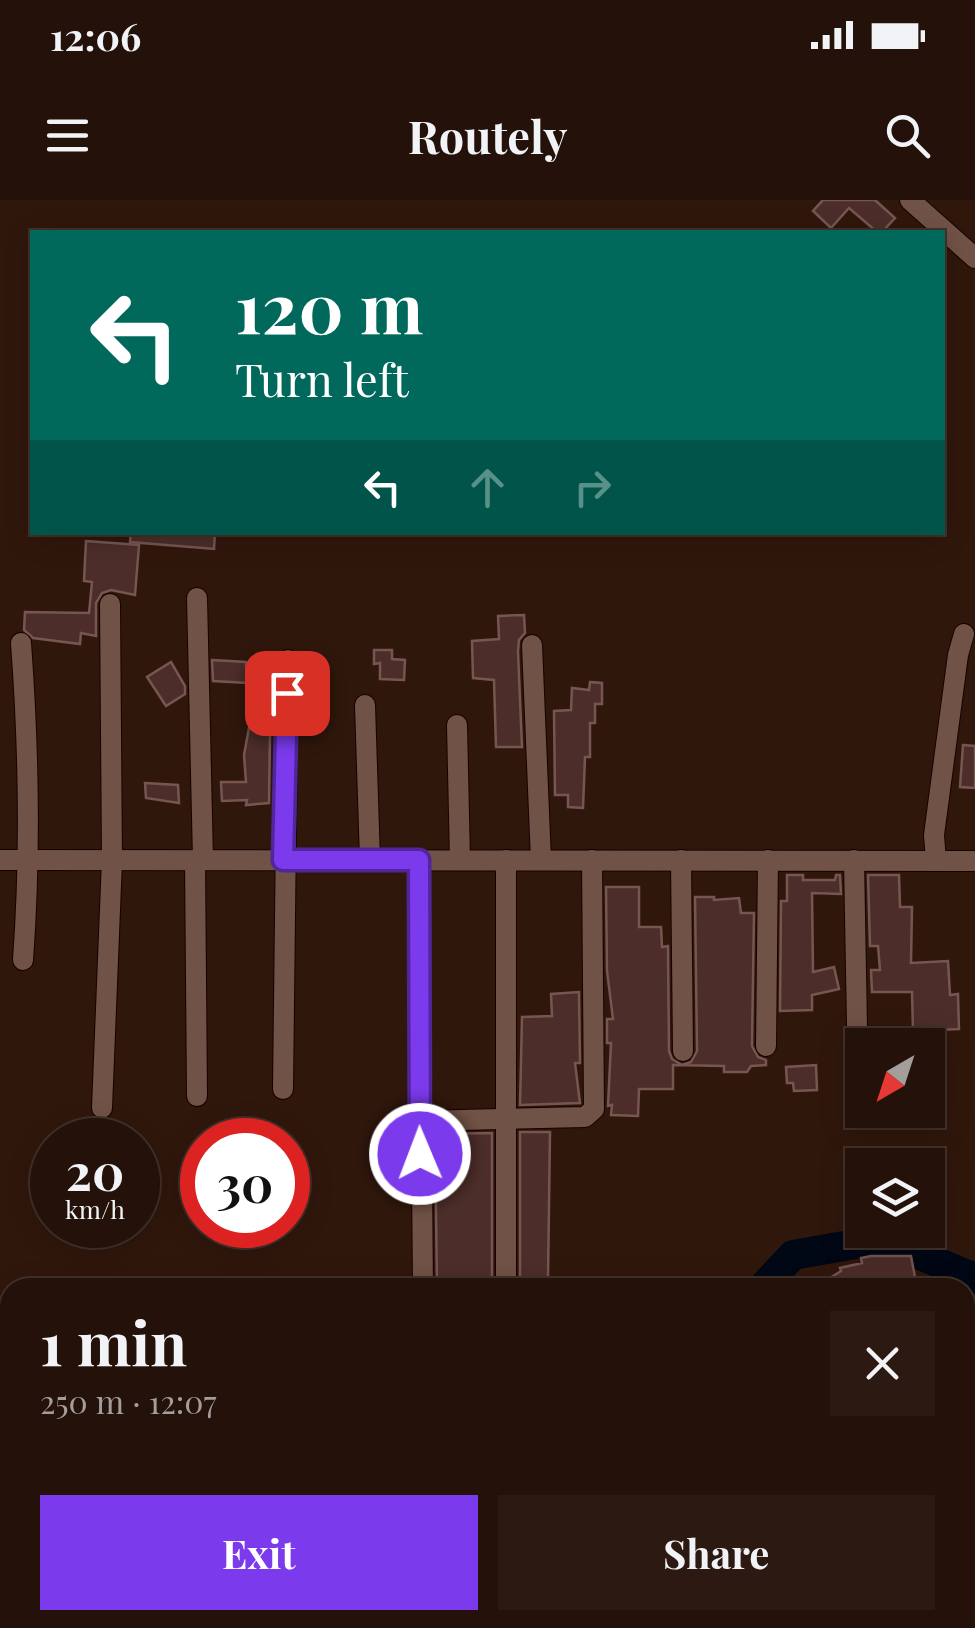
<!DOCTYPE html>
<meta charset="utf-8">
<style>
body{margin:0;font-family:"Playfair Display",serif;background:#2c1a12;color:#f1f3f6;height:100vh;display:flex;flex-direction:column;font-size:38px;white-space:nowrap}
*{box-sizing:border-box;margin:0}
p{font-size:32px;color:#a39d9c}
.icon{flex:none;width:55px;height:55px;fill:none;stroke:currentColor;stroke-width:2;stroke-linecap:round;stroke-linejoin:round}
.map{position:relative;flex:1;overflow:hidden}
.sheet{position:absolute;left:0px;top:1078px;width:975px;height:352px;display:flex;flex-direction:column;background:#241109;border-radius:30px 30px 0 0;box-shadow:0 5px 25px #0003,0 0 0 2px #41312a}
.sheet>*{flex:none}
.hud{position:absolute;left:30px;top:30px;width:915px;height:305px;border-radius:0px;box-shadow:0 5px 25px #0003,0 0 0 2px #41312a;background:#00695c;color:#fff;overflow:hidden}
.needle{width:65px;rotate:219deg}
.tools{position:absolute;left:845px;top:828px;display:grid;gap:20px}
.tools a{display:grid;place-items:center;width:100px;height:100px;border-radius:0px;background:#241109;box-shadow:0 5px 25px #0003,0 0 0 2px #41312a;font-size:50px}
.speed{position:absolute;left:30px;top:918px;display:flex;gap:20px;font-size:50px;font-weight:700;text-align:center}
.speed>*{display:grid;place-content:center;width:130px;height:130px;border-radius:50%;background:#241109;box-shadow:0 5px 25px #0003,0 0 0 2px #41312a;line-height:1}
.speed small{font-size:25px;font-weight:400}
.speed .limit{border:15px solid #d22;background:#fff;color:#111}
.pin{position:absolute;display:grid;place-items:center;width:85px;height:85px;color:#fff;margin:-42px;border-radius:20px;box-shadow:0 5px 15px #0006}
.me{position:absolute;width:110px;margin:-55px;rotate:359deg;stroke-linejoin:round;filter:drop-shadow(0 0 8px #0008)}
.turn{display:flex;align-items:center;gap:35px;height:210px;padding:0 40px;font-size:45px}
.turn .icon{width:130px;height:130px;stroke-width:2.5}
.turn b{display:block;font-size:70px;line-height:85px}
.lanes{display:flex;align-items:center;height:95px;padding:0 40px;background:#0003;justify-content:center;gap:50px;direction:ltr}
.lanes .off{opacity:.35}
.round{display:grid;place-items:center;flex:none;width:105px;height:105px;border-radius:0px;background:#2c1a12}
.summary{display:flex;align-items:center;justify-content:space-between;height:170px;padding:0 40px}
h1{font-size:60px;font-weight:700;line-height:75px}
.cta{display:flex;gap:20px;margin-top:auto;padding:20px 40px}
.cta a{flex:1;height:115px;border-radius:0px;background:#7c3aed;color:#fff;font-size:40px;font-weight:700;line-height:115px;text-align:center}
.cta a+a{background:#2c1a12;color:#f1f3f6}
.status{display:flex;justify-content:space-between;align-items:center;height:70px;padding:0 50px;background:#241109;direction:ltr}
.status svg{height:28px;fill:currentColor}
header{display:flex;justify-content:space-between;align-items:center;height:130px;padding:0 40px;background:#241109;font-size:45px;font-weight:700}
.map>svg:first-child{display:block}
</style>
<div class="status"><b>12:06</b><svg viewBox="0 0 49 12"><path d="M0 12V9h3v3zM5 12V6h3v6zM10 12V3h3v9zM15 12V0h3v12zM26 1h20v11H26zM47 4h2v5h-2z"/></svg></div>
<header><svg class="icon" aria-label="menu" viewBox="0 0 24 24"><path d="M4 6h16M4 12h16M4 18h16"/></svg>Routely<svg class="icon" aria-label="search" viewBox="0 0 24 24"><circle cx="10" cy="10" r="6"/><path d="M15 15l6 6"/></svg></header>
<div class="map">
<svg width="975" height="1428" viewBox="0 0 975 1428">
<rect width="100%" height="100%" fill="#30170c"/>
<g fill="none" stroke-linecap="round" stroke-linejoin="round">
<g stroke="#000715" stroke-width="30">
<polyline points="762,1088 793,1055 861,1043 920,1055 975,1078"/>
<polyline points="245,1428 246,1420"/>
<polyline points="439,1428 439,1420"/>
</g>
</g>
<g fill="#4c2d29" stroke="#775651" stroke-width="2.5">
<polygon points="823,0 875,0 895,18 882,32 877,32 849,8 831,28 813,11"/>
<polygon points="131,332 215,332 214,349 130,342"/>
<polygon points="86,341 139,345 135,395 111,390 102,393 96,403 96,436 81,433 80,444 33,438 24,430 25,412 89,413 92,382 84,381"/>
<polygon points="524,415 525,433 519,440 518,451 522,547 496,547 494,480 473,478 472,441 499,439 498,416"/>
<polygon points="374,450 392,450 392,459 405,460 404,480 380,479 380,463 374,464"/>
<polygon points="212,460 246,462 246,467 268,467 269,481 264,481 263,516 269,516 270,535 269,603 246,605 247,600 222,601 221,582 246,582 244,555 253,506 248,506 248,483 213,481"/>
<polygon points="171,462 185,486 185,494 166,506 147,477"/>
<polygon points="590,482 602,483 602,504 595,504 595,523 590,523 590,557 585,557 583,608 568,607 568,595 555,595 554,511 571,510 572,488 589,490"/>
<polygon points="963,545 975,546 975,588 960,587"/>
<polygon points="145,583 178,585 179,603 146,598"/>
<polygon points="787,675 803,675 803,680 835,680 836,675 840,675 841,694 812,693 813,772 834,767 839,789 812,795 812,810 780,811 781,701 787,701"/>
<polygon points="868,675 899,675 900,707 912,707 911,763 948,761 950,795 958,794 959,829 913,831 912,792 872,792 871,770 880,770 878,746 870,746"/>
<polygon points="606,687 639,687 639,727 661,727 662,747 668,746 669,851 672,859 682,865 691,862 697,851 695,697 714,697 714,700 739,698 741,713 754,713 752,846 758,857 766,860 766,865 751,866 747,872 724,872 724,866 673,865 673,889 639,889 638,916 611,915 612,905 608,906 611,843 607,843 607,819 613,819 607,771"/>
<polygon points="579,792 580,863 575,863 580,903 520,905 522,817 552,816 551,794"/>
<polygon points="816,865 817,890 794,891 793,883 787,883 786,867"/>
<polygon points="520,932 550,932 548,1078 520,1078"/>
<polygon points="492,933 492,1088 437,1088 435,934"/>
<polygon points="871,1056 911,1056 917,1088 808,1088 830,1078 841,1071 840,1068 862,1063 861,1058"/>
</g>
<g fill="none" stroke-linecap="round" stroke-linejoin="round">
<defs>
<g id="minor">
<polyline points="910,0 975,58"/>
<polyline points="197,398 203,660"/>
<path d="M21,443c8,108 10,208 2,317"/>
<polyline points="532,445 541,660"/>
<polyline points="365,505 370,660"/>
<polyline points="457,525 460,660"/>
<polyline points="0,660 975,661"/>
<polyline points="195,660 197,896"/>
<polyline points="419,660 423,1088"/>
<polyline points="506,660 506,1088"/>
<polyline points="681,660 683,851"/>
<polyline points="854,660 857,826"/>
<polyline points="936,661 934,635 958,455 964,434"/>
<polyline points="766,846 768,660"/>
<polyline points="283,889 288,460"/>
<polyline points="102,908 112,660 110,404"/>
<polyline points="420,921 585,917 594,909 592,660"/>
<polyline points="965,1300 975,1305"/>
<polyline points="914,1420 916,1428"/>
</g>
</defs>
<use href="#minor" stroke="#170200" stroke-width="22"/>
<use href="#minor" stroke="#715246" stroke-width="20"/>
</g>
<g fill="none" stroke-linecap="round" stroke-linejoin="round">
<defs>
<polyline id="route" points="287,493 283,660 419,660 420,954"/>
</defs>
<use href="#route" stroke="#51269a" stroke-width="25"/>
<use href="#route" stroke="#7c3aed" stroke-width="18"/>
</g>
</svg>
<div class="tools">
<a><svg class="needle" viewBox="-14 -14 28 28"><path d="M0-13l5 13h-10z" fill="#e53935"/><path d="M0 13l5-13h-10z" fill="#a39d9c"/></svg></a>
<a><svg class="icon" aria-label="layers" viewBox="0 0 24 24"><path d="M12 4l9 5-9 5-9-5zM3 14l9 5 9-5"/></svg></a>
</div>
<div class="speed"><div>20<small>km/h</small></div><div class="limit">30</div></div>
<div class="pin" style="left:287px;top:493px;background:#d93025"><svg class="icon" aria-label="arrive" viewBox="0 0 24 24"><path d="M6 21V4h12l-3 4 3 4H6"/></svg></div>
<svg class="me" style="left:420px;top:954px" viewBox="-20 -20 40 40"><circle r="17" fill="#7c3aed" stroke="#fff" stroke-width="3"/><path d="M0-11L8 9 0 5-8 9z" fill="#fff"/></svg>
<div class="hud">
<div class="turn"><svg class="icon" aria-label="left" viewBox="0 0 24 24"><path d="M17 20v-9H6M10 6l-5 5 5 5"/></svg><div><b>120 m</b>Turn left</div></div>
<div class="lanes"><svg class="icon" aria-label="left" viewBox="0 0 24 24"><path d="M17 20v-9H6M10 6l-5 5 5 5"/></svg><svg class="icon off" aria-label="ahead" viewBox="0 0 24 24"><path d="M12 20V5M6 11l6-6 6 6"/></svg><svg class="icon off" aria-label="right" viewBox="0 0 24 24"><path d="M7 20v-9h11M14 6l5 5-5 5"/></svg></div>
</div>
<section class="sheet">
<div class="summary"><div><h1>1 min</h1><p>250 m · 12:07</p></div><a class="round"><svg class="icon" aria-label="close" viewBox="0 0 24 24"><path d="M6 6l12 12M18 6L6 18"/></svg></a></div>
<div class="cta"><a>Exit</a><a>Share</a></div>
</section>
</div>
